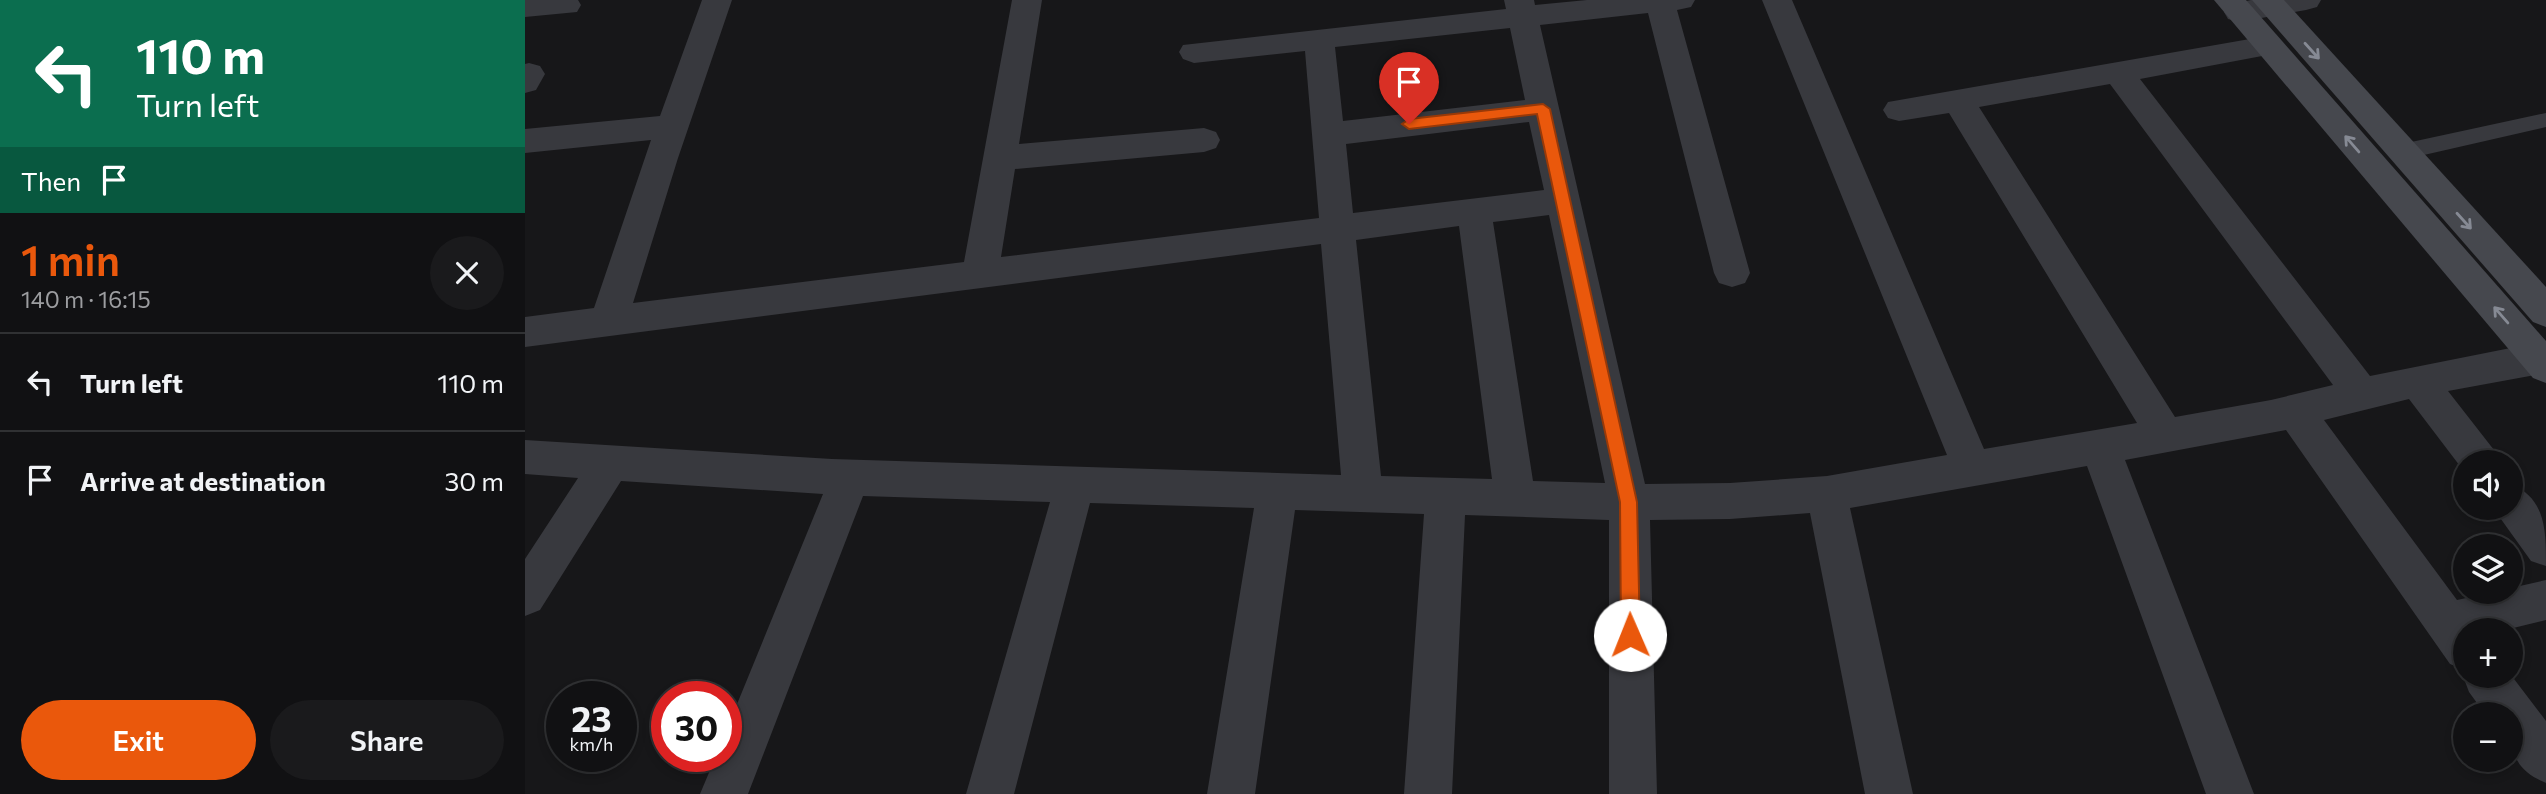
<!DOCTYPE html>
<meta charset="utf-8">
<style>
body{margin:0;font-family:Commissioner,sans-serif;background:#1a1a1c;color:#f1f3f6;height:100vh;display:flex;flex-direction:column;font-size:26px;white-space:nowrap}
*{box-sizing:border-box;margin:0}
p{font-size:23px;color:#9c9da0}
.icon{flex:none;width:38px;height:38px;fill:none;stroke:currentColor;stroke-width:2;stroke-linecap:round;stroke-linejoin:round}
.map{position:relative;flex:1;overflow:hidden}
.details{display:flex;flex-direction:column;background:#111113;width:525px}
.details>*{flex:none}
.hud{background:#0b6e4f;color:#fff;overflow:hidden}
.buttons{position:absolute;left:1928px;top:450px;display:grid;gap:14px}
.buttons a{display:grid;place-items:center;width:70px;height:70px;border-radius:50%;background:#111113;box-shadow:0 4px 10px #0003,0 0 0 2px #303133;font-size:35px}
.speed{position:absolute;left:21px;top:681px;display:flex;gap:14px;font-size:35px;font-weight:700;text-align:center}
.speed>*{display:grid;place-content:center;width:91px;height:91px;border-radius:50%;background:#111113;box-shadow:0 4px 10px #0003,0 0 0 2px #303133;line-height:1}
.speed small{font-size:18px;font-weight:400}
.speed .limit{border:10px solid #d22;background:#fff;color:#111}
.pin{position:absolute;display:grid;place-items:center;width:60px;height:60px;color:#fff;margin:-72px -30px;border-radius:50% 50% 50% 0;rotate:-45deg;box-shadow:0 0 7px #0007}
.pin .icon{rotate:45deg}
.me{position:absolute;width:77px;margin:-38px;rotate:359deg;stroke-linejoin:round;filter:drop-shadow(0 0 5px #0008)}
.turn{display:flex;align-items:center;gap:24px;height:147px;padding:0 21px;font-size:32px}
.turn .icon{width:91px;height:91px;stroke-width:2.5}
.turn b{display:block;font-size:49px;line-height:60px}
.then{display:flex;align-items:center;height:66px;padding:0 21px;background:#0003;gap:14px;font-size:26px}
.round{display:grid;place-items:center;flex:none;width:74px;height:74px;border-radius:37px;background:#1a1a1c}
.overview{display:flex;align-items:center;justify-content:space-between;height:119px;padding:0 21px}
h1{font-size:42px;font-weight:600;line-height:52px;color:#ea580c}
.primary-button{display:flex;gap:14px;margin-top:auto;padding:14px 21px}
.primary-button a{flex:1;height:80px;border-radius:42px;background:#ea580c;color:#fff;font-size:28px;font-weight:600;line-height:80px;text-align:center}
.primary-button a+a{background:#1a1a1c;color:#f1f3f6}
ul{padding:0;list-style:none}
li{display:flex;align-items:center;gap:21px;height:98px;padding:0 21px;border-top:2px solid #303133}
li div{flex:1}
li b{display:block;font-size:26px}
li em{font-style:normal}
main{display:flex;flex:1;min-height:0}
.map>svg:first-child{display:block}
</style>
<main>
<section class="details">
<div class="hud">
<div class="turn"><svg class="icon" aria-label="left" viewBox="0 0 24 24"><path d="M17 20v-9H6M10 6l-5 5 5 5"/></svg><div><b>110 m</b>Turn left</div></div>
<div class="then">Then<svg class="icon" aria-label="arrive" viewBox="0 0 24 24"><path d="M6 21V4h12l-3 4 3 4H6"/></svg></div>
</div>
<div class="overview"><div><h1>1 min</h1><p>140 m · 16:15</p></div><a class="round"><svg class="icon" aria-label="close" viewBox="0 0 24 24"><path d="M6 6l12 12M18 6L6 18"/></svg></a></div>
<ul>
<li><svg class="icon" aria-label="left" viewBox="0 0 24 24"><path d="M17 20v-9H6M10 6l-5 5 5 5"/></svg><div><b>Turn left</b></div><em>110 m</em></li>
<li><svg class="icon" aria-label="arrive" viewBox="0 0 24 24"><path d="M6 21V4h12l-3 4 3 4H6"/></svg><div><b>Arrive at destination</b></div><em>30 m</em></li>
</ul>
<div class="primary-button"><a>Exit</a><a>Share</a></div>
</section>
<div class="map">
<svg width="2021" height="794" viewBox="0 0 2021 794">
<rect width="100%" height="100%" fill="#171719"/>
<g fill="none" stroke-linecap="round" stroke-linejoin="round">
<polygon fill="#38393e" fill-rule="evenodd" points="2021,113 2021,127 1877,160 1870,157 1866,152 1870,147 1877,144"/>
<g fill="#38393e" fill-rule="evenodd">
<polygon points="0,0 53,0 56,5 52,12 0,17"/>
<path d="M177,0h30l-54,158 -45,145 331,-41 48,-262h30l-23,144 185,-16 12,4 4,8 -4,8 -12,4 -189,17 -14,88 318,-39 -14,-167 -111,12 -11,-4 -4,-7 4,-7 323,-36 -2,-9h30l1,5 52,-5h108l-4,7 -14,3 73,263 -5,10 -13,4 -13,-4 -5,-10 -66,-260 -108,12 105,459 85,-1 97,-7 120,-21 -185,-455h30l192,449 153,-26 -188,-310 -50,8 -11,-3 -5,-8 5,-8 379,-66 11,3 4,7 -4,7 -138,26 230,297 176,-35v32l-98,18 46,59 6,12h-34v12l-57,-75 -85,21 133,180 37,-8h17v-4l35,-8v40l-41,10h-39v46l45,-1 35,46v62c-36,-15 -35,-35 -35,-69h-26l-16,-22 -6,-16 2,-6 -15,-6 -164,-234 -161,30 129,334h-48l-119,-328 -237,42 63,286h-48l-55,-281 -80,6 -80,1 7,274h-48v-274l-144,-5 -13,279h-48l20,-280 -129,-4 -40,284h-48l47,-286 -164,-5 -76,291h-48l84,-292 -187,-6 -115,298h-48l16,-38h10v-25l97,-237 -202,-13 -81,129 -15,6v-57l53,-81 -53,-4v-34l307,19 509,16 -20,-231 -796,103v-30l69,-9 57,-168 -126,13v-24l135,-13zM985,28l15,72 -182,21 -8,-74zM1585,84l223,301 -62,15 -96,17 -196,-310zM1004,122l15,68 -191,23 -7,-69zM1024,215l56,268 -72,-2 -40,-259zM934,226l33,253 -111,-3 -25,-236z"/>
<polygon points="1726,0 1796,0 1792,7 1781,10 1714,22 1703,19 1699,12 1703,5"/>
<polygon points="4,63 15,66 20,74 11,90 0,93 0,64"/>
<path d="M1986,484c35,15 35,46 35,82l-15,-5 -38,-53h18z"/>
</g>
<g fill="#46484e" fill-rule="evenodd">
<polygon points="1689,0 1721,0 2021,341 2021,383 2008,378"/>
<polygon points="1727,0 1759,0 2021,287 2021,327 2008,322"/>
</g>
</g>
<defs><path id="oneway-shaft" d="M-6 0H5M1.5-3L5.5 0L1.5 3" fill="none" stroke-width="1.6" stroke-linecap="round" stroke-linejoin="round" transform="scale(1.75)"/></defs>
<g stroke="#868a94">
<use href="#oneway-shaft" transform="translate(1787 51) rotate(48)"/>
<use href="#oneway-shaft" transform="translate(1827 144) rotate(-131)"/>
<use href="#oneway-shaft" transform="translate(1939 221) rotate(48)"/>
<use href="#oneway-shaft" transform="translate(1976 315) rotate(-131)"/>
</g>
<polygon fill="#ea580c" stroke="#983908" stroke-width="2" points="1018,104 1025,109 1112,502 1115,635 1112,641 1105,644 1099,641 1096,635 1095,502 1012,114 884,129 877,124 884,119"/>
</svg>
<div class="buttons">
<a><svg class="icon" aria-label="sound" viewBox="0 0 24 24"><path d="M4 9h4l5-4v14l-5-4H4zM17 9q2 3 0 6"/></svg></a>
<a><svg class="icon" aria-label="layers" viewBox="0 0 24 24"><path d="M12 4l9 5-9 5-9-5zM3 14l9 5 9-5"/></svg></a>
<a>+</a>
<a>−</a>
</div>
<div class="speed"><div>23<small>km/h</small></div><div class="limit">30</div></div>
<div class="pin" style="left:884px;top:124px;background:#d93025"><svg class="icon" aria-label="arrive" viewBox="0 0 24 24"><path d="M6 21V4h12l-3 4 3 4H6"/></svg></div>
<svg class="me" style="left:1105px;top:635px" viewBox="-20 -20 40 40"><circle r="19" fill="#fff"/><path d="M0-13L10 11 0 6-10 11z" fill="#ea580c"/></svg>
</div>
</main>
